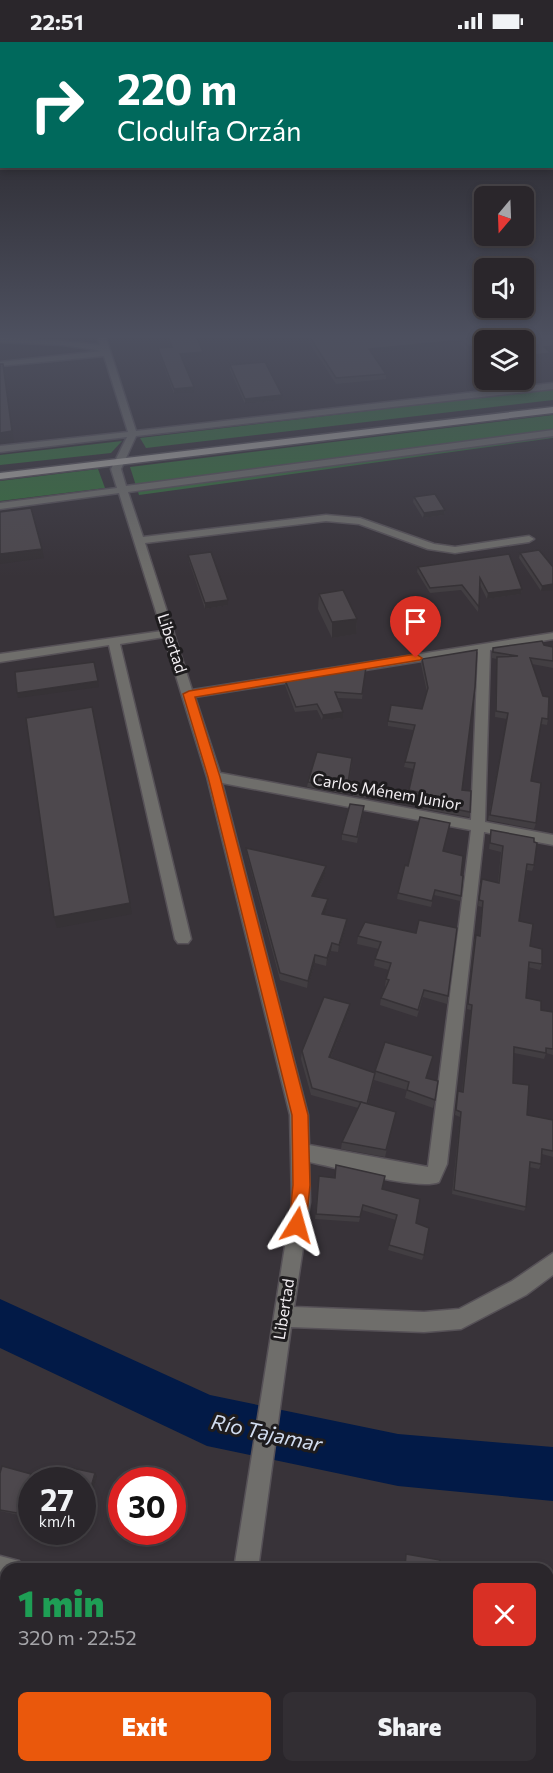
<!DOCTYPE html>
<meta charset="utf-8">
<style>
body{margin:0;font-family:Commissioner,sans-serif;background:#322e33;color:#f1f3f6;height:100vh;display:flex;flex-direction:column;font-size:22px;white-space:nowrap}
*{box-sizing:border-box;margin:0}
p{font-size:20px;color:#a5a5a9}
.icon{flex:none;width:33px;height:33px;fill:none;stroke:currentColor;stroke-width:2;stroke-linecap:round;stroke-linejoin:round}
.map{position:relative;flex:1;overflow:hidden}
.panel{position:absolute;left:0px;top:1521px;width:554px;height:210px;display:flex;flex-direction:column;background:#2a262b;border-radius:18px 18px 0 0;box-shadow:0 3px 9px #0003,0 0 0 2px #464347}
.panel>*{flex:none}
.hud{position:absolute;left:0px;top:0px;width:554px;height:126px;box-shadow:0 3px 9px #0003,0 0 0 2px #464347;background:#00695c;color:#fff;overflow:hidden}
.needle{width:39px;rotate:199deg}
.buttons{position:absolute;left:474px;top:144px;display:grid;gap:12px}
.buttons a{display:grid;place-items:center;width:60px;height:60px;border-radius:9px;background:#2a262b;box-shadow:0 3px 9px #0003,0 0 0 2px #464347;font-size:30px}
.speed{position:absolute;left:18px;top:1425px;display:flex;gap:12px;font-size:30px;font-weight:700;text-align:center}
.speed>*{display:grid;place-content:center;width:78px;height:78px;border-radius:50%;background:#2a262b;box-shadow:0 3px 9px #0003,0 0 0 2px #464347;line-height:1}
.speed small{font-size:15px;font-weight:400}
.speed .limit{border:9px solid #d22;background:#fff;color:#111}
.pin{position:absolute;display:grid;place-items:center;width:51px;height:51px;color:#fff;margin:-62px -26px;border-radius:50% 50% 50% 0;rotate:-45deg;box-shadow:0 0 6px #0007}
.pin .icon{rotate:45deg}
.me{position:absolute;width:66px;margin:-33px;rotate:8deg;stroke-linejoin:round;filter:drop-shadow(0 0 4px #0008)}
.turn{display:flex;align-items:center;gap:21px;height:126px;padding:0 18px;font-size:27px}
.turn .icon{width:78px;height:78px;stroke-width:2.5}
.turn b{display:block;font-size:42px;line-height:51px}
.round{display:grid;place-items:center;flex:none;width:63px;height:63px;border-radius:9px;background:#322e33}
.overview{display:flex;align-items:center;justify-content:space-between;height:102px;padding:0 18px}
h1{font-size:36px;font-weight:800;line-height:45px;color:#1e9e55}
.action{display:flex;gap:12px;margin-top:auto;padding:12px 18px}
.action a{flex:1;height:69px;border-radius:9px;background:#ea580c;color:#fff;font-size:24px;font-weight:800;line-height:69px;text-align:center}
.action a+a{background:#322e33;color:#f1f3f6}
.status{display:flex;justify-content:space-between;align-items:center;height:42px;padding:0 30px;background:#2a262b;direction:ltr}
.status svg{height:16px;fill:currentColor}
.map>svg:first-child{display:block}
</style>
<div class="status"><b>22:51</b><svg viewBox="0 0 49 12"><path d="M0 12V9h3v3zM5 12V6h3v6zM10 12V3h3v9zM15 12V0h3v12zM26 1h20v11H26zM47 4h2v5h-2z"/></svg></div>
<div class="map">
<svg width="553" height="1731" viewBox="0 0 553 1731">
<rect width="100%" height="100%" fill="#383339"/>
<g fill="#376f3d">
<polygon points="553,347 553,358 146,406 140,396"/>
<polygon points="553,373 553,396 139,453 130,425"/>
<polygon points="122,399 111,411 0,423 0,413"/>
<polygon points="98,427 105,446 0,459 0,439"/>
</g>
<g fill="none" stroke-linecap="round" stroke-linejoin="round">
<polygon fill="#021a47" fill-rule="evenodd" points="0,1257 210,1353 398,1392 553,1405 553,1459 398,1444 207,1404 0,1306"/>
<defs>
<g id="minor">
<path d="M97,293h8l31,96 417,-48v6l-417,47 -15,33 5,17 427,-56v6l-425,56 15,45 183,-22 34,3 74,26 21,3 74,-11 5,3 -5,3 -74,11 -27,-4 -69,-25 -33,-3 -181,22 47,147 361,-57v6l-63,11 -5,172 68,13v10l-69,-13 -37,332 -8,18c-21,9 -103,-15 -130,-20l1,40 -16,105 130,5 35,-3 53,-28 41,-28v22l-27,20 -65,34 -37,3 -133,-5 -33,242h-24l58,-367 -2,-87 -83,-338 -43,-140 -44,7 71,295 -3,4h-10l-3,-4 -66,-294 -109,17v-8l162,-23 -43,-138 -119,16v-6l117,-15 -6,-19 16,-32 -127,15v-6l128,-14 -24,-76 -104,10v-4l102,-11 -39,-6 -63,-3v-4l63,3 37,4zM478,610l-7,168 -251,-47 -25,-76zM222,741l249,47 -43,337 -119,-22 -1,-30z"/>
<polygon points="0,1514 19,1519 23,1527 6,1527 6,1538 0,1538"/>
<polygon points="548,1608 553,1609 553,1633 548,1632"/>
<polygon points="6,1715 6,1725 27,1725 25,1731 0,1731"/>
</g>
<polygon id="major" points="553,365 553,371 0,437 0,431"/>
</defs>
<use href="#minor" stroke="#565157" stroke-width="3"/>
<use href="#major" stroke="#565157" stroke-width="3"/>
<use href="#minor" fill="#6f6e6b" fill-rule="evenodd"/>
<use href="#major" fill="#a8a59f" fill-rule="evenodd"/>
</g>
<g fill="#423e42">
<polygon points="165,293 196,293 203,314 182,316 194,345 194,351 174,352 159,311 158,306 170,305"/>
<polygon points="553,293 553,308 548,309 550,316 524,319 524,298 484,298 468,310 461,302 372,312 386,332 386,337 336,342 308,299 309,294"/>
<polygon points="230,323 282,358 245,362 230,328"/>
<polygon points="414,455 445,468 444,473 423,476 413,460"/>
<polygon points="520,511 553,525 541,549 519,516"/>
<polygon points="509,512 522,547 521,552 487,557 480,543 478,570 461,548 430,551 417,530 418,525"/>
<polygon points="188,513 228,558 228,563 205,567 189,519"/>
<polygon points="319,552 357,577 356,592 332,596 318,567"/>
<polygon points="544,603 553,605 553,626 532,622 548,677 547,683 541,682 531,739 536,781 534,787 488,778 507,677 495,675 497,617 492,616 492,612 493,606"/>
<polygon points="422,617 462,748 470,770 469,775 423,767 424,757 409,754 414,727 404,725 413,688 388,684 388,679 422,667 427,650 421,622"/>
<polygon points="366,625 362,657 338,656 343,670 343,676 322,678 317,668 295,670 285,643 285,638"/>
<polygon points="352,721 347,752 307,745 308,740"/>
<polygon points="367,747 366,756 353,754 353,748"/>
<polygon points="363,770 357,801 342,798 342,792"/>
<polygon points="491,788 534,823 532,829 527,828 519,879 530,904 542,922 540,928 528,925 526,956 541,968 553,970 553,1013 546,1011 544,1017 514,1011 513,1041 527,1073 553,1078 553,1115 542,1112 541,1122 539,1127 529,1125 526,1165 524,1169 452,1152 460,1075 455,1073 458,1049 462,1050 471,968 467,967 474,899 476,893 479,894 482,865 478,864 480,843 482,837 498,841 501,810 489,807"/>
<polygon points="246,806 326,824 325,832 315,854 328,857 327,865 324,872 347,877 346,885 338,910 331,909 326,924 315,921 307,946 280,938 247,813"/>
<polygon points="443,809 461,833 461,854 460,859 434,853 431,865 397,857 398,851 408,824"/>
<polygon points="365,880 448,954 447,962 423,955 417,975 380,963 381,956 386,945 385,944 386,937 389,928 374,924 375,917 379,907 357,902 358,894"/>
<polygon points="350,962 349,969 331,1015 375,1031 385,1000 427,1036 435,1058 433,1066 405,1056 407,1048 374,1038 368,1062 396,1070 385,1115 341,1107 342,1100 358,1066 311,1053 301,1017 302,1009"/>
<polygon points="319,1134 382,1147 416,1181 424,1213 422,1218 388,1208 396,1178 362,1168 359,1180 315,1177"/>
<polygon points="0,1431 31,1432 33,1434 19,1473 0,1469"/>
</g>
<g fill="#363236">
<polygon points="462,298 461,302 369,312 369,307"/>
<polygon points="484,304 484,308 468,310 469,305"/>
<polygon points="553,304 553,308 543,309 544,305"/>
<polygon points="203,310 203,314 180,317 180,312"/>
<polygon points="551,311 550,316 524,319 524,314"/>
<polygon points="3,322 14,400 0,402 0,391"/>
<polygon points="194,345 194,351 174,352 174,347"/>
<polygon points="282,353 282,358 245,362 245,357"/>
<polygon points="445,468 444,473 423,476 424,471"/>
<polygon points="42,507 44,516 0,522 0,512"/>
<polygon points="553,542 553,548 541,549 542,544"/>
<polygon points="522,547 521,552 487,557 488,551"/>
<polygon points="228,558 228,563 205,567 205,561"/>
<polygon points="357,577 356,592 332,596 332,580"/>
<polygon points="98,639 99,645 18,656 17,651"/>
<polygon points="343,670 343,676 322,678 323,673"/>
<polygon points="326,824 325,832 312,861 312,854"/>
<polygon points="328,857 327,865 322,879 322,872"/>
<polygon points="130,861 132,872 57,886 54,875"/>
<polygon points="347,877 346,885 338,910 339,903"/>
<polygon points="332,901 331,909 326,924 327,916"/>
<polygon points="315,913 315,921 307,946 308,939"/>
<polygon points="350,962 349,969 328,1022 329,1015"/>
<polygon points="95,1431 97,1434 87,1468 85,1466"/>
<polygon points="31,1432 33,1434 19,1473 17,1471"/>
</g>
<g fill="#4d484d" stroke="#363236" stroke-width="1.5">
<polygon points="167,293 196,293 203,310 180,312 194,345 174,347 158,306 172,305"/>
<polygon points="325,293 553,293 553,304 544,305 551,311 524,314 524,298 484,298 484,304 469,305 462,298 369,307 386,332 336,336 309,294"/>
<polygon points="265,320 282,353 245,357 230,323"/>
<polygon points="0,322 3,322 12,389 0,391"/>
<polygon points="435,452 445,468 424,471 414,455"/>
<polygon points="31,466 42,507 0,512 0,470"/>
<polygon points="539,508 553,525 553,542 542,544 520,511"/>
<polygon points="211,510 228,558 205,561 188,513"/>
<polygon points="509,512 522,547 488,551 480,536 479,565 462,543 430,546 418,525"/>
<polygon points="343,548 357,577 332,580 319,552"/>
<polygon points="542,599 544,603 553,605 553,619 530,616 543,654 549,655 548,677 542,676 531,739 541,741 536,781 490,773 508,671 496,669 497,615 518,614 493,610 493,606"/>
<polygon points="477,608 475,645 462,748 471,749 470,770 423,761 426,752 409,748 415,721 405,720 415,683 388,679 391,663 422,667 428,646 422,617"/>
<polygon points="94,620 98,639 17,651 15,630"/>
<polygon points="366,625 362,652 335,650 343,670 323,673 317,662 296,665 285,638"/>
<polygon points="92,665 130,861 54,875 26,676"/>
<polygon points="317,710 352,716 347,747 308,740"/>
<polygon points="354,744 367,747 367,751 353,748"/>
<polygon points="350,762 364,764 357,795 342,792"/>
<polygon points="420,775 450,781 443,809 463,814 461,833 463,834 461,854 435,848 432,859 398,851 405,823 408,824"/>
<polygon points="491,788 534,796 534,800 537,801 534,823 527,822 519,879 533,882 530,904 542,907 542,922 529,920 526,956 541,959 541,968 553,970 553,1007 546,1006 546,1011 514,1005 513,1041 529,1043 527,1073 553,1078 553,1109 542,1107 541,1122 530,1120 526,1165 454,1148 461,1070 456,1068 458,1049 463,1050 472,963 468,962 476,893 480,894 483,859 479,858 482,837 499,841 503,804 490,801"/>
<polygon points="246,806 326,824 312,854 328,857 322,872 347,877 339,903 332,901 327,916 315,913 308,939 280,931"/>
<polygon points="419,878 457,886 448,954 424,948 418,968 381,956 389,938 386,937 391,921 375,917 381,900 358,894 365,880 416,891"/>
<polygon points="324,955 350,962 329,1015 375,1031 367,1062 312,1046 302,1009"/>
<polygon points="385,1000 433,1014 426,1036 438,1039 435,1058 407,1048 409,1040 375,1029"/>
<polygon points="361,1060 396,1070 386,1108 342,1100"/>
<polygon points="336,1123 385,1134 382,1147 420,1157 416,1181 429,1186 424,1213 389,1203 397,1173 363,1163 360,1175 316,1172 319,1134 335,1136"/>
<polygon points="2,1424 31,1432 17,1471 0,1468 0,1431"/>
<polygon points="72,1426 95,1431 85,1466 82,1465 82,1438 68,1438"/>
<polygon points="406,1512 440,1518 439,1527 405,1527"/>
<rect x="475" y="1725" width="46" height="6"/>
</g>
<linearGradient id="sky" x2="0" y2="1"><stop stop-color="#1f1c1f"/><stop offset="0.55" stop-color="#4d505f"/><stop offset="1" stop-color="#4d505f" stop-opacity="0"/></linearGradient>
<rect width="553" height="535" fill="url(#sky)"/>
<polygon fill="#ea580c" stroke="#983908" stroke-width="1.5" points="416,612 422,616 420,618 195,655 220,735 308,1073 310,1143 306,1183 303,1189 297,1191 291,1189 289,1183 293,1143 292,1073 208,735 183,652 189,649"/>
<g text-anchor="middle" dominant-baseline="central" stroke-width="6" stroke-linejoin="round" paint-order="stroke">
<g font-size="16" fill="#f3eff3" stroke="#1e1c1e">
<text transform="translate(173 601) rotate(72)">Libertad</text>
<text transform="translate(387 749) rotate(10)">Carlos Ménem Junior</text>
<text transform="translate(283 1267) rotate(-81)">Libertad</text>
</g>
<g font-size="21" font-style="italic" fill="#d1dcef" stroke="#1e1c1e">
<text transform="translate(267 1390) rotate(12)">Río Tajamar</text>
</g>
</g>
</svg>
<div class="buttons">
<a><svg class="needle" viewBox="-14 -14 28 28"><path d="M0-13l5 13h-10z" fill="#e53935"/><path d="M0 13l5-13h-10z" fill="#a5a5a9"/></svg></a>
<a><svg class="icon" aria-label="sound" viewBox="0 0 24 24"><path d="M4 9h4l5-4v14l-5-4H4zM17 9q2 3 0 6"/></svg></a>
<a><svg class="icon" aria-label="layers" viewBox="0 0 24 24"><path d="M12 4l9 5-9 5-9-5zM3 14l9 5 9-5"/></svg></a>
</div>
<div class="speed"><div>27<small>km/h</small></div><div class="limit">30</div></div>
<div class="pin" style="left:416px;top:616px;background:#d93025"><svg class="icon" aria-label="arrive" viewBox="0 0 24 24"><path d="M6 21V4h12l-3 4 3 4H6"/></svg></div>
<svg class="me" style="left:297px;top:1183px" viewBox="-20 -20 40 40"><path d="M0-17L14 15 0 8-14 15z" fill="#ea580c" stroke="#fff" stroke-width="4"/></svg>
<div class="hud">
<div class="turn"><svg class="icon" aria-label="right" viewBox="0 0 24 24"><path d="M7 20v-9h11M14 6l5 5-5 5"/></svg><div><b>220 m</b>Clodulfa Orzán</div></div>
</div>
<section class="panel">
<div class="overview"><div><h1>1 min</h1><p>320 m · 22:52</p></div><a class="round" style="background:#d93025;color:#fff"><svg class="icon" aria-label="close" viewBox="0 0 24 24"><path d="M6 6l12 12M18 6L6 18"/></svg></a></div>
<div class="action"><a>Exit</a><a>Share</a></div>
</section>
</div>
